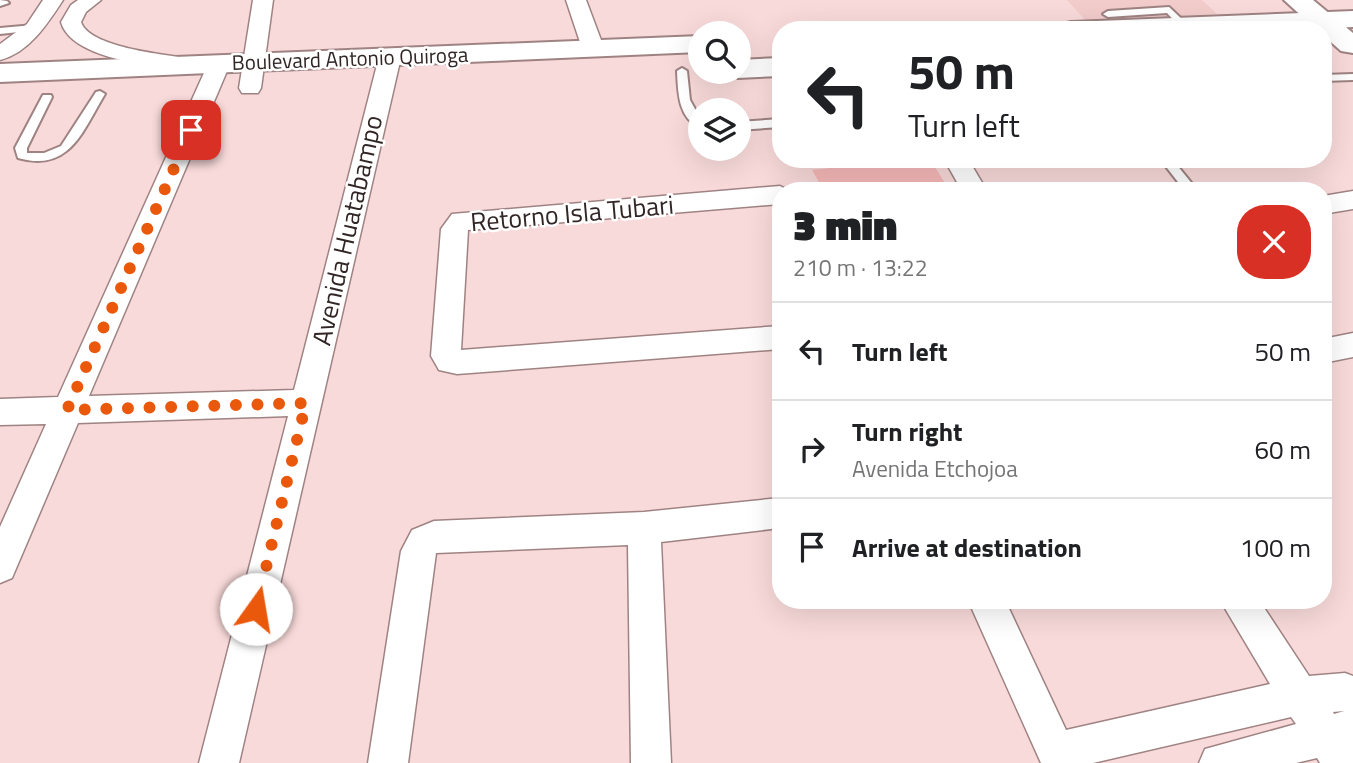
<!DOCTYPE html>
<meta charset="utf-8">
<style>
body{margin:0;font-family:"Titillium Web",sans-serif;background:#f6f6f6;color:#202124;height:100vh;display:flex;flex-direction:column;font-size:26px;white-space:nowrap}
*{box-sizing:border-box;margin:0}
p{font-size:23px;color:#757577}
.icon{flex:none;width:38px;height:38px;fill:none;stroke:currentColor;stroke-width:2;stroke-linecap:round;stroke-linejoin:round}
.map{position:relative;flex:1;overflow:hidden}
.side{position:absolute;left:772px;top:182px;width:560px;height:427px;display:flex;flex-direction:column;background:#fff;border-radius:28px;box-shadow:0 7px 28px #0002}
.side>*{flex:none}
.top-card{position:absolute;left:772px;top:21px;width:560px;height:147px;border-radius:28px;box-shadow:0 7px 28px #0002;background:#fff;color:#202124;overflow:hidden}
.controls{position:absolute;left:688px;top:21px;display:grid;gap:14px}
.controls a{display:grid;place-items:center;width:63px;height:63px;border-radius:50%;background:#fff;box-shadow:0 7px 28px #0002;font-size:35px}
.pin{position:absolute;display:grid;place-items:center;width:60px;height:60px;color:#fff;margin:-30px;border-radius:14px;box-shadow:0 4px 10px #0006}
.me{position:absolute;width:77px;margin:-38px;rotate:13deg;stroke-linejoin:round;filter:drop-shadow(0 0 5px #0008)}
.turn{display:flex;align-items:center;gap:24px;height:147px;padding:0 21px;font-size:32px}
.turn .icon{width:91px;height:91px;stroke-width:2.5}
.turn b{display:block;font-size:49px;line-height:60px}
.round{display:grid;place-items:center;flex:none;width:74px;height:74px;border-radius:28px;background:#f6f6f6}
.summary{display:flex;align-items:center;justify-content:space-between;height:119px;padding:0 21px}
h1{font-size:42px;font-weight:800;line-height:52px}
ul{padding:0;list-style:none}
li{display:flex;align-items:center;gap:21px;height:98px;padding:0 21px;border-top:2px solid #e0e0e0}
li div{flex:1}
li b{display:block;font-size:26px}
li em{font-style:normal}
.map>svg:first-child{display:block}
</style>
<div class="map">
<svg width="1353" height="763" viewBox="0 0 1353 763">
<rect width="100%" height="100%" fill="#f9dada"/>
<polygon fill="#f2cbcb" points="1067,0 1202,0 1217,14 1087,22"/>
<polygon fill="#f7b9b9" points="915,159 930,159 950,191 824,191 812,170"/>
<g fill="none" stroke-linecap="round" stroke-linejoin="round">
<defs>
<g id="lane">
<polygon points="0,0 7,1 9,3 0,6"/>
<polygon points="1169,7 1187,24 1187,28 1181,28 1167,13 1108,17 1103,14 1108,11"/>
<polygon points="34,25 37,26 37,30 0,34 0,28"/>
<path d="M682,68l5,3 3,29 10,18v10c-22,-10 -22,-36 -23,-57z"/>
<polygon points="1353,74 1353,80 1323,81 1323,75"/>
<path d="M100,91l5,3c-22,36 -35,79 -87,64l-3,-10 28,-53h8l1,2 -25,51v5h17l17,-7 35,-54z"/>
<polygon points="780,119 780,127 738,130 738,122"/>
<polygon points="1160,159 1172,159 1198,191 1185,191"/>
</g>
<g id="street">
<path d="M43,0h20c-15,23 -34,53 -63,60v-16l27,-20z"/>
<path d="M78,0h23l-15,12 -5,10c8,25 80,32 104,36l8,2 3,5 -3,5 -8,2c-33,-7 -114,-13 -124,-50l10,-17z"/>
<polygon points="253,0 273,0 261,88 258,93 242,93 239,88"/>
<polygon points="566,0 586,0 604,48 600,52 586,52 582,48"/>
<polygon points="390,51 398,52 401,57 239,763 199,763 288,416 78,423 12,578 0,583 0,527 46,424 0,425 0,399 58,397 208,64 211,59 227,59 230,64 89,396 294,390 379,57 382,52"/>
<polygon points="944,159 968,159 987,191 962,191"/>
<polygon points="780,186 790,191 780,191 780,204 468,230 461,350 780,326 780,349 457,374 439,370 431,356 441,229 452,214"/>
<polygon points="1353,191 1353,209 1323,214 1323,196"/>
<polygon points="1353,333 1353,357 1323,363 1323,339"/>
<polygon points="780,498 780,528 661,542 671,763 631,763 628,545 436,553 408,763 368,763 401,551 412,530 434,521 644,512"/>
<path d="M968,600h37l61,130 204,-46 -50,-84h39l50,76 36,-3 8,3v87h-33l-3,-5 -21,5h-97l6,-14 91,-25 -5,-7 -198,46h-52zM1344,711l-10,3 -1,-2z"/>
</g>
<polygon id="secondary" points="1284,0 1313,0 1353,33 1353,53 1341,51 1323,35 1323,30 1317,30"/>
<g id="primary">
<polygon points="1353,11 1353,27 1282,30 1058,30 1062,24 1071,22"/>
<polygon points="700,36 700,52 0,82 0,64"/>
<polygon points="780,58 780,76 738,78 726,72 738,72 738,60"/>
</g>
</defs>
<use href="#lane" stroke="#9f8383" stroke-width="4"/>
<use href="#street" stroke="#9f8383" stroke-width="3"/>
<use href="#secondary" stroke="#9f8383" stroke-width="4"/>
<use href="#primary" stroke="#9f8383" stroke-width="4"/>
<use href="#lane" fill="#fff" fill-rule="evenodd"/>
<use href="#street" fill="#fff" fill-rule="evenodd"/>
<use href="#secondary" fill="#fff" fill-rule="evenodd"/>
<use href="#primary" fill="#fff" fill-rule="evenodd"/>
</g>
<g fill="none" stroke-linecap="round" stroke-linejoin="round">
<polyline stroke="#ea580c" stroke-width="12" stroke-dasharray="0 21.6" points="191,130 67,410 306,403 256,609"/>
</g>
<g text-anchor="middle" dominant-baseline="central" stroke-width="5" stroke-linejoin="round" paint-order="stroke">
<g font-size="21" fill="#312625" stroke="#fff">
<text transform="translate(350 58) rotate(-2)">Boulevard Antonio Quiroga</text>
</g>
<g font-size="26" fill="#312625" stroke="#fff">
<text transform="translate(572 213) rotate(-5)">Retorno Isla Tubari</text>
<text transform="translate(347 230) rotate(-77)">Avenida Huatabampo</text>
</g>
</g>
</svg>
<div class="controls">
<a><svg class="icon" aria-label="search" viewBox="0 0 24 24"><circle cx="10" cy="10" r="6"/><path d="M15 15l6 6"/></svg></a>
<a><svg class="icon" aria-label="layers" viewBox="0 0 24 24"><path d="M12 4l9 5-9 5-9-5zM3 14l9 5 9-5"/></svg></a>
</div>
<div class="pin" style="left:191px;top:130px;background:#d93025"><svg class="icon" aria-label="arrive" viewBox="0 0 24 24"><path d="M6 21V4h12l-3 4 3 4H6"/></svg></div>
<svg class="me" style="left:256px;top:609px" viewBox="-20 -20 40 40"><circle r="19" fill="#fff"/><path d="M0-13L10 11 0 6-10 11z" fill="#ea580c"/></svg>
<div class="top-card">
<div class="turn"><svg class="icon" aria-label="left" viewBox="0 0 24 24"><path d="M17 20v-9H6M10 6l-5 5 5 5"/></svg><div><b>50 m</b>Turn left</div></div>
</div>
<section class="side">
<div class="summary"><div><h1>3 min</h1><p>210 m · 13:22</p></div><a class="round" style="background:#d93025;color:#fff"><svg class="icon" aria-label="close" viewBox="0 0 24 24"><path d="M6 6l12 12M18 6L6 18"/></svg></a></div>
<ul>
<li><svg class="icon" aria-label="left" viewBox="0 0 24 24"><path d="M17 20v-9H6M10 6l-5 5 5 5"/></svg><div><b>Turn left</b></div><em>50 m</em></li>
<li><svg class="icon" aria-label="right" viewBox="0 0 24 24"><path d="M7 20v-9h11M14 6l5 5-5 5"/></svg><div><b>Turn right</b><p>Avenida Etchojoa</p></div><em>60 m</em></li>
<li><svg class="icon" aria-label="arrive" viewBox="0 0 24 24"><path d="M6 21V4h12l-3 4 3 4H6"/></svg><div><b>Arrive at destination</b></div><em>100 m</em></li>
</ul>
</section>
</div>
